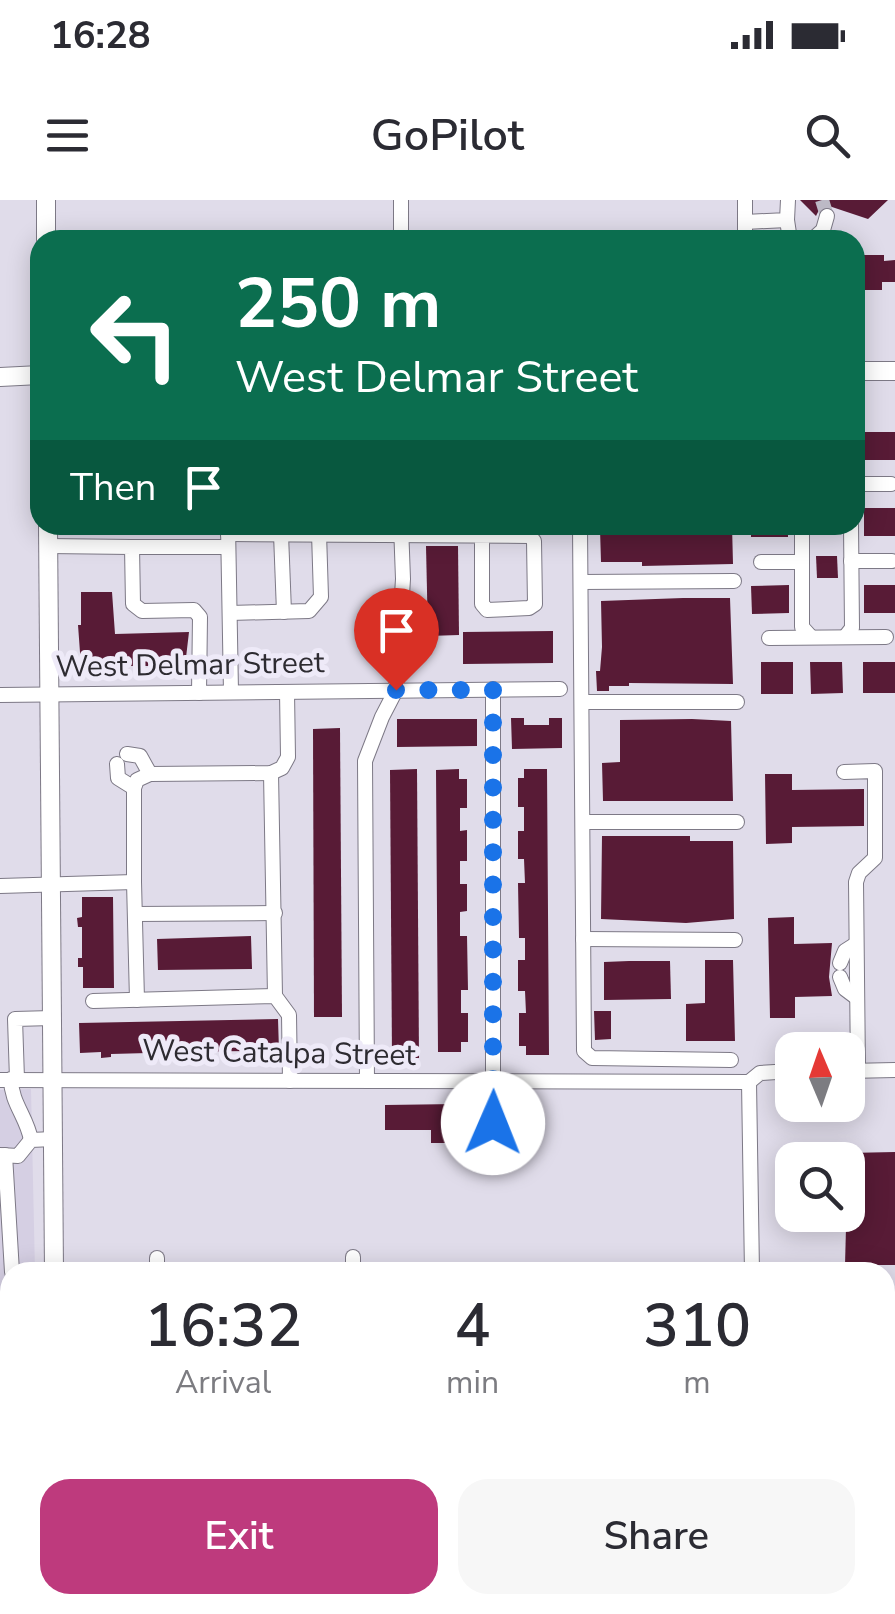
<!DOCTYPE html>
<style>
body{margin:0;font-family:"Nunito Sans",sans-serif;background:#f7f7f7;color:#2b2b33;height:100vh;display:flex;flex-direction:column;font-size:38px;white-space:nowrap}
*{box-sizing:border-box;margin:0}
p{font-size:32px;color:#7c7c81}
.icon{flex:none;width:55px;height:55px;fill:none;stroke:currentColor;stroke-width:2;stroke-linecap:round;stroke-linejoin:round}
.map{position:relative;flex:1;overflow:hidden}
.side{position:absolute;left:0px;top:1062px;width:895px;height:352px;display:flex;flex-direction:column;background:#fff;border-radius:30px 30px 0 0;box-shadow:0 5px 25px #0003}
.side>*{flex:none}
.hud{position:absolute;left:30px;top:30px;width:835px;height:305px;border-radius:30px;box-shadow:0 5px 25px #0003;background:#0b6e4f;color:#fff;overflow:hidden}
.needle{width:65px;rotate:358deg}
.buttons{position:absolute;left:775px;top:832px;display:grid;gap:20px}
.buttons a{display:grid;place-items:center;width:90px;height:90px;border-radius:20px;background:#fff;box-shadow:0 5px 25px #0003;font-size:50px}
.pin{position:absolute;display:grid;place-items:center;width:85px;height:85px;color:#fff;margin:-102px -42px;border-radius:50% 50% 50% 0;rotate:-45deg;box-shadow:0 0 10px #0007}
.pin .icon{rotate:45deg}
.me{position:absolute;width:110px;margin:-55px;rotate:1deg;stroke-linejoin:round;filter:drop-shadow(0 0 8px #0008)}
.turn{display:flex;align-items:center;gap:35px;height:210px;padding:0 40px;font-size:45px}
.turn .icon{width:130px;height:130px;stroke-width:2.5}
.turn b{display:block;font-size:70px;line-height:85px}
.then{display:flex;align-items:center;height:95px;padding:0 40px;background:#0003;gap:20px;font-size:38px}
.eta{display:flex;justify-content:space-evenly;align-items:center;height:170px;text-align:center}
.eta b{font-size:60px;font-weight:600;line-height:70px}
.primary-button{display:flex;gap:20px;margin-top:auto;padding:20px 40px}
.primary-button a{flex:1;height:115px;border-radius:30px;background:#be3a7d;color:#fff;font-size:40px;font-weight:600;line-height:115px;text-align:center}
.primary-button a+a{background:#f7f7f7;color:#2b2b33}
.status{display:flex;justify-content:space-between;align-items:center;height:70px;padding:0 50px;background:#fff;direction:ltr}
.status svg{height:28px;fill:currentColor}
header{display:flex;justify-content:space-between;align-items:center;height:130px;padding:0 40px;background:#fff;font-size:45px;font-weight:600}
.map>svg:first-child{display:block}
</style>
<div class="status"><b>16:28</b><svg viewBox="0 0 49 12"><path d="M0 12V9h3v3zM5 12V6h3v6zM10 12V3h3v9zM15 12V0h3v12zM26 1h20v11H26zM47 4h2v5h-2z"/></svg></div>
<header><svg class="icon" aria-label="menu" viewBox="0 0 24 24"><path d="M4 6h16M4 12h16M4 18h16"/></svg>GoPilot<svg class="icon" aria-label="search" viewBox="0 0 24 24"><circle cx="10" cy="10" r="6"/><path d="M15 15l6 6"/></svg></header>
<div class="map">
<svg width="895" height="1414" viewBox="0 0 895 1414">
<rect width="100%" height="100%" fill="#e0dcea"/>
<polygon fill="#d5cfe3" points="31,889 35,1072 10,1072 10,1223 0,1223 0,890"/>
<g fill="#581b36">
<polygon points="800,0 888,0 868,19 829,6 820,8 816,16"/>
<polygon points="861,55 884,55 884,61 895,60 895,82 882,82 882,90 863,90 863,82 855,82 855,61 861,61"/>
<polygon points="863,232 895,232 895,260 864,260"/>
<rect x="864" y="308" width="31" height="28"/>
<polygon points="732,325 733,364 642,366 642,362 601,362 600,329"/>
<rect x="751" y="325" width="37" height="12"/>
<polygon points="426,346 458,346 459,435 428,436"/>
<polygon points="816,356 837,356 838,378 817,378"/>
<polygon points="789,385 789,413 752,414 751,386"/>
<rect x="864" y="385" width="31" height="28"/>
<polygon points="81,392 112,392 115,434 189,432 185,466 81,466 78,425 81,425"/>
<polygon points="683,398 730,398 733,484 629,483 629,486 609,486 609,491 597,491 596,471 600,471 602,447 601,401"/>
<polygon points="553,431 553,463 463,464 463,432"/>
<rect x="761" y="462" width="32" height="32"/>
<polygon points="810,462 842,462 843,493 811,494"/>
<rect x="863" y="462" width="32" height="31"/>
<polygon points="511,518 524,518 524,525 549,525 549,518 562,518 562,548 512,549"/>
<polygon points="397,519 477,519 477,546 397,547"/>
<polygon points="692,519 731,521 733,601 603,601 602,563 620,562 620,520"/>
<polygon points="340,528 342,817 314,817 313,529"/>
<polygon points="417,569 419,858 392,858 390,570"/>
<polygon points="459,569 459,579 467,579 467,608 460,608 460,631 467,630 467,661 460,661 460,684 467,684 467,711 460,712 460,736 467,736 468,790 461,790 461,813 468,813 468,842 461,842 461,852 438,852 436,570"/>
<polygon points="524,569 547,569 549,855 526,855 526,846 519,846 519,813 526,813 525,791 518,791 518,760 525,760 525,738 519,738 518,683 525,683 524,659 518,659 518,631 524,631 524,607 518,607 518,578 524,578"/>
<polygon points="765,574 792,574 792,590 864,589 864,626 792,627 792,643 766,644"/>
<polygon points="602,636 690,636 690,641 733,641 734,719 686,723 601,719"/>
<polygon points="82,697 113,697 114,788 83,788 83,767 78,767 78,758 82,758 82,727 78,727 77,718 82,717"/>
<polygon points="794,717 794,744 832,743 829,777 832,796 795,797 795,818 770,818 768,718"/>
<polygon points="251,736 252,769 158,770 157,739"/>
<polygon points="705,760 733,760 735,841 686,841 686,804 705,803"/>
<polygon points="629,761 670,761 671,799 604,800 604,762"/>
<polygon points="594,811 611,811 611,839 595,840"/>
<polygon points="278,819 279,851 263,851 263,856 253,856 252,851 157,852 157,857 148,857 148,853 111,854 111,857 101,858 101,852 80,853 79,823"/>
<polygon points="457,904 457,943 431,943 431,930 385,930 385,905"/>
<polygon points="895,952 895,1065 845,1065 848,953"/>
<rect x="134" y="1405" width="94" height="9"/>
<rect x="248" y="1405" width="45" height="9"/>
</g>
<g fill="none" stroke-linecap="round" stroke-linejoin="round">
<polyline stroke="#bcb9c5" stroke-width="14" stroke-dasharray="14 7" stroke-linecap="butt" points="822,0 827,16"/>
<defs>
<g id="minor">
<polyline points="745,0 745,40"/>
<polyline points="787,20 790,40"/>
<polyline points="745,22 787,20 788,0"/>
<polyline points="401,40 401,0"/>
<polyline points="812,40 823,30 827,16"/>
<polyline points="855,284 891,284"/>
<polyline points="580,325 584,851 592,858 731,860"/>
<polyline points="802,325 802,427 811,437"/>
<polyline points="228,326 231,492"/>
<polyline points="228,334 530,336 534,341 535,404 529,408 487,410 482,404 482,336"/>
<polyline points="281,334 284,412"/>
<polyline points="48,346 132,347 133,404 142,411 194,410 200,417 199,493"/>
<polyline points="132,347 228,347"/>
<polyline points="851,361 892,361"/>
<polyline points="761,362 802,362"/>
<polyline points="581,382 734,381"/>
<polyline points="230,413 309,411 321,397 319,333"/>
<polyline points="845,437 852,428 851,325"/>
<polyline points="769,438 886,437"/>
<polyline points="0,495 560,489"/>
<polyline points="583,502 737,502"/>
<polyline points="127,554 140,556 150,574"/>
<polyline points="117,564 118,578 134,588"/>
<polyline points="844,572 875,571 875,658 859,673 856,682 858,871"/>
<polyline points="271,573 275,796"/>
<polyline points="583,622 737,622"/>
<polyline points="134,682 134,588 137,580 150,574 271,573 282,568 288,557 287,492"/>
<polyline points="0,686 134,682 137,800"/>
<polyline points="135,714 275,713"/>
<polyline points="583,739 735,740"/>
<polyline points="840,763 845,751 856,744"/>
<polyline points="840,777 845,789 857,798"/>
<polyline points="93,801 275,796 289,815 290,881"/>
<polyline points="848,871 895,870"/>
<path d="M11,879c0,24 16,38 20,61"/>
<polyline points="17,879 15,819 52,818"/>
<polyline points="0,880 749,882 760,873 792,871"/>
<polyline points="367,881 365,561 382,517 396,490 403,379 401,325"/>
<polyline points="749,882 752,1072"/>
<polyline points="493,952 493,489"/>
<polyline points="0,955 18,956 31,940 53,939"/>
<polyline points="5,955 12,1072"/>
<polyline points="353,1057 353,1072"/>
<polyline points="157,1058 157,1072"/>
<polyline points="0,1108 10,1107"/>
<polyline points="0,1245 10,1243"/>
<polyline points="0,1313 10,1315"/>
<polyline points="0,1374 10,1374"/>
<polyline points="433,1405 434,1414"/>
<polyline points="758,1405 758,1414"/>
</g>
<g id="major">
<polyline points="46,0 46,40"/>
<polyline points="855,171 895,171"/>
<polyline points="0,177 40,175"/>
<polyline points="48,325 54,1072"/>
<polyline points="59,1405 59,1414"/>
</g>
</defs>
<use href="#minor" stroke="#7d7986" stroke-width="16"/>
<use href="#major" stroke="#7d7986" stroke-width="20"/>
<use href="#minor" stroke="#fff" stroke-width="14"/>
<use href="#major" stroke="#fff" stroke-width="18"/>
</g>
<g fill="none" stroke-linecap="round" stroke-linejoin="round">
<polyline stroke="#1a73e8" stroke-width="18" stroke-dasharray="0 32.4" points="396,490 493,490 493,923"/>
</g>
<g text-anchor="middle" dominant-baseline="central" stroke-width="10" stroke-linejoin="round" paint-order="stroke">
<g font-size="30" fill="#2d2b31" stroke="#eeeaf8">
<text transform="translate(190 465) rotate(-1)">West Delmar Street</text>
<text transform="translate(279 853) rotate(1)">West Catalpa Street</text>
</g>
</g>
</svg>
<div class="buttons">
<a><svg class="needle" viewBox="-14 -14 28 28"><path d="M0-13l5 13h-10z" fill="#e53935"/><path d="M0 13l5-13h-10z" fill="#7c7c81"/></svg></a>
<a><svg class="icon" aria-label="search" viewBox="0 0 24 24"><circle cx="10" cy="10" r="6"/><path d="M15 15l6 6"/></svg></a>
</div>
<div class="pin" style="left:396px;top:490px;background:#d93025"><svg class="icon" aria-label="arrive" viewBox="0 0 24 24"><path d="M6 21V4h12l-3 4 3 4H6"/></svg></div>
<svg class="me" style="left:493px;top:923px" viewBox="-20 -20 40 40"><circle r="19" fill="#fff"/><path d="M0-13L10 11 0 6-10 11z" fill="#1a73e8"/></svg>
<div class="hud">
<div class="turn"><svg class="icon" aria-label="left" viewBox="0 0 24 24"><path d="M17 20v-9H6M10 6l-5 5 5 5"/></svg><div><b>250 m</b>West Delmar Street</div></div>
<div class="then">Then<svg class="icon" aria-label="arrive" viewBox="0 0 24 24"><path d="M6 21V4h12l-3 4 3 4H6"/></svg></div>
</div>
<section class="side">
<div class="eta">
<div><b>16:32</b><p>Arrival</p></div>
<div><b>4</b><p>min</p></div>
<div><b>310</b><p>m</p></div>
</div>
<div class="primary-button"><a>Exit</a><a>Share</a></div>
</section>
</div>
